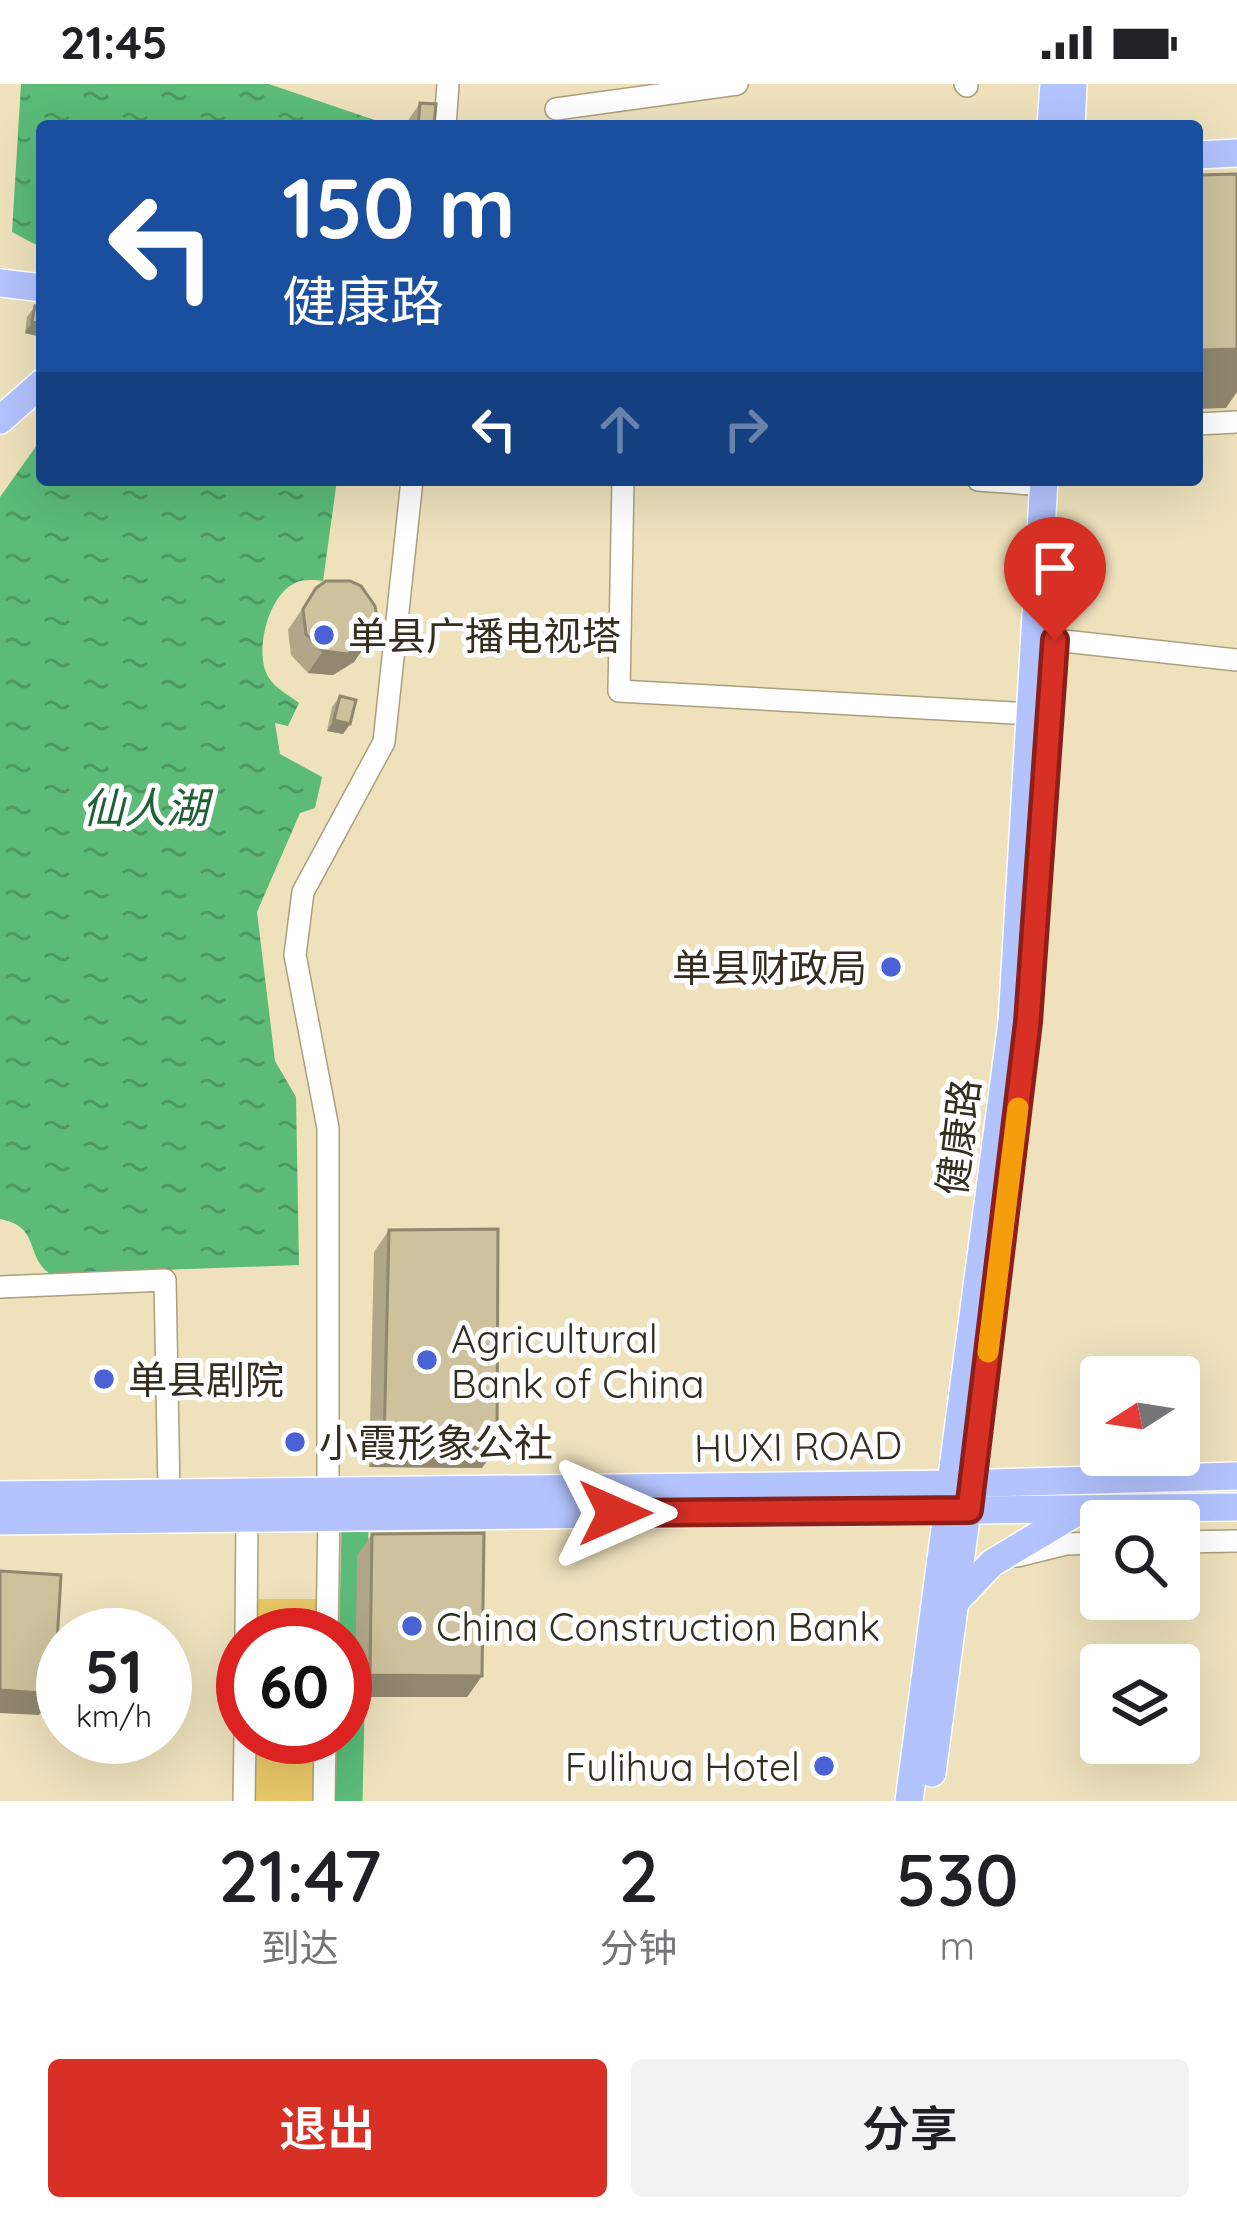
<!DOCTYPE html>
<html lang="zh">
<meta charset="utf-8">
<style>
body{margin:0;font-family:Quicksand,"Noto Sans SC",sans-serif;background:#f2f2f2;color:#202124;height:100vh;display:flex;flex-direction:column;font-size:45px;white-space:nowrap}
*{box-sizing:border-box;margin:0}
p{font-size:39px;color:#757577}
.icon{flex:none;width:66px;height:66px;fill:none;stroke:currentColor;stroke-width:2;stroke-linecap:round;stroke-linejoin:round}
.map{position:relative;height:1717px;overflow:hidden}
.sheet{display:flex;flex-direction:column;background:#fff;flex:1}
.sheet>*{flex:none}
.hud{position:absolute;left:36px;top:36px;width:1167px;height:366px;border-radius:12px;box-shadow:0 12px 48px #0002;background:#1a4fa0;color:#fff;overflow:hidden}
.needle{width:78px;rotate:258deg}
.controls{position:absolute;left:1080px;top:1272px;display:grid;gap:24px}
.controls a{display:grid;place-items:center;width:120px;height:120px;border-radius:12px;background:#fff;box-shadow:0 12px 48px #0002;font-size:60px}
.speed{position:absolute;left:36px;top:1524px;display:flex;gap:24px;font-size:60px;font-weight:700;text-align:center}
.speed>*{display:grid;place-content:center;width:156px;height:156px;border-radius:50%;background:#fff;box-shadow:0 12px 48px #0002;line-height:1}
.speed small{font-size:30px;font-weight:400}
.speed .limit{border:18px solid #d22;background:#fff;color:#111}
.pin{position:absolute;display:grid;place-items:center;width:102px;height:102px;color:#fff;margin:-123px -51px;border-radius:50% 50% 50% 0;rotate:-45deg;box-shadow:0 0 12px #0007}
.pin .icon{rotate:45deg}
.me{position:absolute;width:132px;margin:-66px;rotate:90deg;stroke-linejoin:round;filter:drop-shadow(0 0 9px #0008)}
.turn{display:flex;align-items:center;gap:42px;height:252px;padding:0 48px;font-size:54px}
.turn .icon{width:156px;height:156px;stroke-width:2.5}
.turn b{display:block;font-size:84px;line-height:102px}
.lanes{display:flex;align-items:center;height:114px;padding:0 48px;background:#0003;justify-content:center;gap:60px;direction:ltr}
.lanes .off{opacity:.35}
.eta{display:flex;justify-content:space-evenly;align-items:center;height:204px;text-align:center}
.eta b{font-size:72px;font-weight:600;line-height:84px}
.primary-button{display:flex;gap:24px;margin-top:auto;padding:24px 48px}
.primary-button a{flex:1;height:138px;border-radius:12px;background:#d93025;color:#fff;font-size:48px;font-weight:600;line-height:138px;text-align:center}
.primary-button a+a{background:#f2f2f2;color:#202124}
.status{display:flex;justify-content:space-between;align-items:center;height:84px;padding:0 60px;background:#fff;direction:ltr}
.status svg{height:33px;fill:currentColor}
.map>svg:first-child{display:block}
</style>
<div class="status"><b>21:45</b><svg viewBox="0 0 49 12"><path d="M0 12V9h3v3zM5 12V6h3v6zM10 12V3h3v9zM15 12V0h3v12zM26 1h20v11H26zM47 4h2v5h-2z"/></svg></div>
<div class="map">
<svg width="1237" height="1717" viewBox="0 0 1237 1717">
<defs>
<pattern id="water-ripples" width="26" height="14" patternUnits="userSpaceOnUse" patternTransform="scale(3)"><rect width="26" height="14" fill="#5bbb77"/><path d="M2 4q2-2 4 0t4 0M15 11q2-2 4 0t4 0" fill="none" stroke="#4c9861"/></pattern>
</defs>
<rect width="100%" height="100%" fill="#eee1bc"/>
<g fill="#e9c868">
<rect x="246" y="1515" width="81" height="36"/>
<polygon points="245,1653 325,1653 324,1717 244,1717"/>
</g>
<g fill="url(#water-ripples)">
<polygon points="21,0 269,0 392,42 42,42 42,164 12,148"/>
<path d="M42,354v42h295l-14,101c-8,-1 -20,-2 -28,2 -27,12 -42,71 -26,95 6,10 21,18 30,25l-11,23 -13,-3 5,31 42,23 -7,31 -15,5 -43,99 18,149 21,36 3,168 -249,9c-26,-20 -9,-47 -50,-55v-722z"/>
</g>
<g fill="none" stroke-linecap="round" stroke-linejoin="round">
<polyline stroke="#5bbb77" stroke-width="27" points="349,1717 355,1444"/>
<defs>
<g id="minor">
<polyline points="965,0 967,2"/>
<polyline points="556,25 737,0"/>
<polyline points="445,42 448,0"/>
<polyline points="1197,340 1237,338"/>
<polyline points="623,396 619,607 1033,630"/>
<polyline points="978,396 1044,401"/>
<polyline points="1055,556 1237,576"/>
<polyline points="0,1203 165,1196 169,1408"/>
<polyline points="328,1405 328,1044 295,871 303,808 384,658 412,396"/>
<polyline points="1179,1458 1237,1457"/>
<polyline points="1017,1472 1066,1460 1101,1459"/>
<polyline points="246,1551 247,1432"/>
<polyline points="327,1551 329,1430"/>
<polyline points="244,1717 245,1653"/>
<polyline points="324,1717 325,1653"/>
</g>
<g id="major">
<polyline points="1051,42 1054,0"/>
<polyline points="1071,42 1073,0"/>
<polyline points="1197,71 1237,69"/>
<polyline points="0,199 42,204"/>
<polyline points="0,336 42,299"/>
<polyline points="0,1411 953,1400 1237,1392"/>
<polyline points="0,1437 1237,1423"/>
<polyline points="956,1517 992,1479 1077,1428"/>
<polyline points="932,1689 984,1299"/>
<polyline points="909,1717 1012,938 1044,396"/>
</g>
</defs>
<use href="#minor" stroke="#ac9f7c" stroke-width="24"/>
<use href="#major" stroke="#fff" stroke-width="30"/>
<use href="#minor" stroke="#fff" stroke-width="21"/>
<use href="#major" stroke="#b3c3fe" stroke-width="27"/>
</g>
<g fill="#b1a687">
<polygon points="420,19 434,42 408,42 409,35"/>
<polygon points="35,222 42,224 41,253 25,249 27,233"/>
<polygon points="316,504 369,556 354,578 333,591 308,589 291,571 288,546"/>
<polygon points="340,612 350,640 343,650 327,647 332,623"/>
<polygon points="389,1146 482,1384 369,1383 374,1168"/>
<polygon points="372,1450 482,1592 467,1613 355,1613 357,1472"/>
</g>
<g fill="#90876e">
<polygon points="32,238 42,240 41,253 25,249"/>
<polygon points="1237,265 1237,308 1226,324 1197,325 1197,266"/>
<polygon points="369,556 354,578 333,591 308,589 323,567"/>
<polygon points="334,636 350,640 343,650 327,647"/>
<polygon points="384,1362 497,1363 482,1384 369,1383"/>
<polygon points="370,1591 482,1592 467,1613 355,1613"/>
<polygon points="0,1606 54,1610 39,1631 0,1629"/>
</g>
<g fill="#cec19d" stroke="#90876e" stroke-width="3">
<polygon points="420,19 436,20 434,42 418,42"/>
<polygon points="1237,90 1237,265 1197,266 1197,91"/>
<polygon points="35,222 42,224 42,240 32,238"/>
<polygon points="326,497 350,497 361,502 375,522 377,534 369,556 348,570 323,567 306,550 303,525 316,504"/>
<polygon points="340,612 356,616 350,640 334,636"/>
<polygon points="498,1145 497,1363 384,1362 389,1146"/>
<polygon points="484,1449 482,1592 370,1591 372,1450"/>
<polygon points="0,1487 61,1491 54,1610 0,1606"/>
</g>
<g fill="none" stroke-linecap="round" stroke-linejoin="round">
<defs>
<polyline id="route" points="615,1429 969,1426 1028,938 1055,556"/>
</defs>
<use href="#route" stroke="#8d1f18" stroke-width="30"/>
<use href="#route" stroke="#d93025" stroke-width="21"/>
<polyline stroke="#f59e0b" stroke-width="21" points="988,1268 1018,1024"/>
</g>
<g fill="#4b61d6" stroke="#fff" stroke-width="4.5">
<circle cx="324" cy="551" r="12"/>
<circle cx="891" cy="883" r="12"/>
<circle cx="427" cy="1276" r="12"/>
<circle cx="104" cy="1295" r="12"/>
<circle cx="295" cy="1358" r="12"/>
<circle cx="412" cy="1542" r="12"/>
<circle cx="824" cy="1682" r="12"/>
</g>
<g text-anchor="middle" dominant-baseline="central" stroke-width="10" stroke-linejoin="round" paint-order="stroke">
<g font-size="39" fill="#332e1f" stroke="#fff" text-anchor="start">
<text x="348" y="551">单县广播电视塔</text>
<text x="867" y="883" text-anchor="end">单县财政局</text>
<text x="451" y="1254">Agricultural<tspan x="451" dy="45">Bank of China</tspan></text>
<text x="128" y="1295">单县剧院</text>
<text x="319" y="1358">小霞形象公社</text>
<text x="436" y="1542">China Construction Bank</text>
<text x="800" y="1682" text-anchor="end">Fulihua Hotel</text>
</g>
<g font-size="39" fill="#332e1f" stroke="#fff">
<text transform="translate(958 1053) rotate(-83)">健康路</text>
<text transform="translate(798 1362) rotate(-1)">HUXI ROAD</text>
</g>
<g font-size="42" font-style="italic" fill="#1e6135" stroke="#fff">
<text x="145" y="723">仙人湖</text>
</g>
</g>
</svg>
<div class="controls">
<a><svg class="needle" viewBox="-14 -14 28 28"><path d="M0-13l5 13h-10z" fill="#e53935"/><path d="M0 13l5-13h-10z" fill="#757577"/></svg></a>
<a><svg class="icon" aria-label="search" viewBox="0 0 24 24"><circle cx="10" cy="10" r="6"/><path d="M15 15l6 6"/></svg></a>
<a><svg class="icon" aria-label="layers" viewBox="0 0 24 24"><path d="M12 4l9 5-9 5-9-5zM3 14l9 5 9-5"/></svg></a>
</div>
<div class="speed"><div>51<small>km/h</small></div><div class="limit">60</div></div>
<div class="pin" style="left:1055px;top:556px;background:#d93025"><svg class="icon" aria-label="arrive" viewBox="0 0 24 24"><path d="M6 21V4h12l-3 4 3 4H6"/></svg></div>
<svg class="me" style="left:615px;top:1429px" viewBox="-20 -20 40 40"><path d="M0-17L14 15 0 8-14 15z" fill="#d93025" stroke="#fff" stroke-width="4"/></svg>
<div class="hud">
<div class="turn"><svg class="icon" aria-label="left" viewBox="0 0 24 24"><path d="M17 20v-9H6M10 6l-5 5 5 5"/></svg><div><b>150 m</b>健康路</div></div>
<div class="lanes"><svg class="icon" aria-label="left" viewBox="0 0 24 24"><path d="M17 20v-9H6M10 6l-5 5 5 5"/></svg><svg class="icon off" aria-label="ahead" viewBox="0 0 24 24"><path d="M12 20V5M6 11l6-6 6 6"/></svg><svg class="icon off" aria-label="right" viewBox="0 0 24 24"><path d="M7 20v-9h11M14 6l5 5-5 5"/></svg></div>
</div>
</div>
<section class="sheet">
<div class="eta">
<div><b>21:47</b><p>到达</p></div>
<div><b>2</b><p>分钟</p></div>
<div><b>530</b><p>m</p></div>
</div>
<div class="primary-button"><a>退出</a><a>分享</a></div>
</section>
